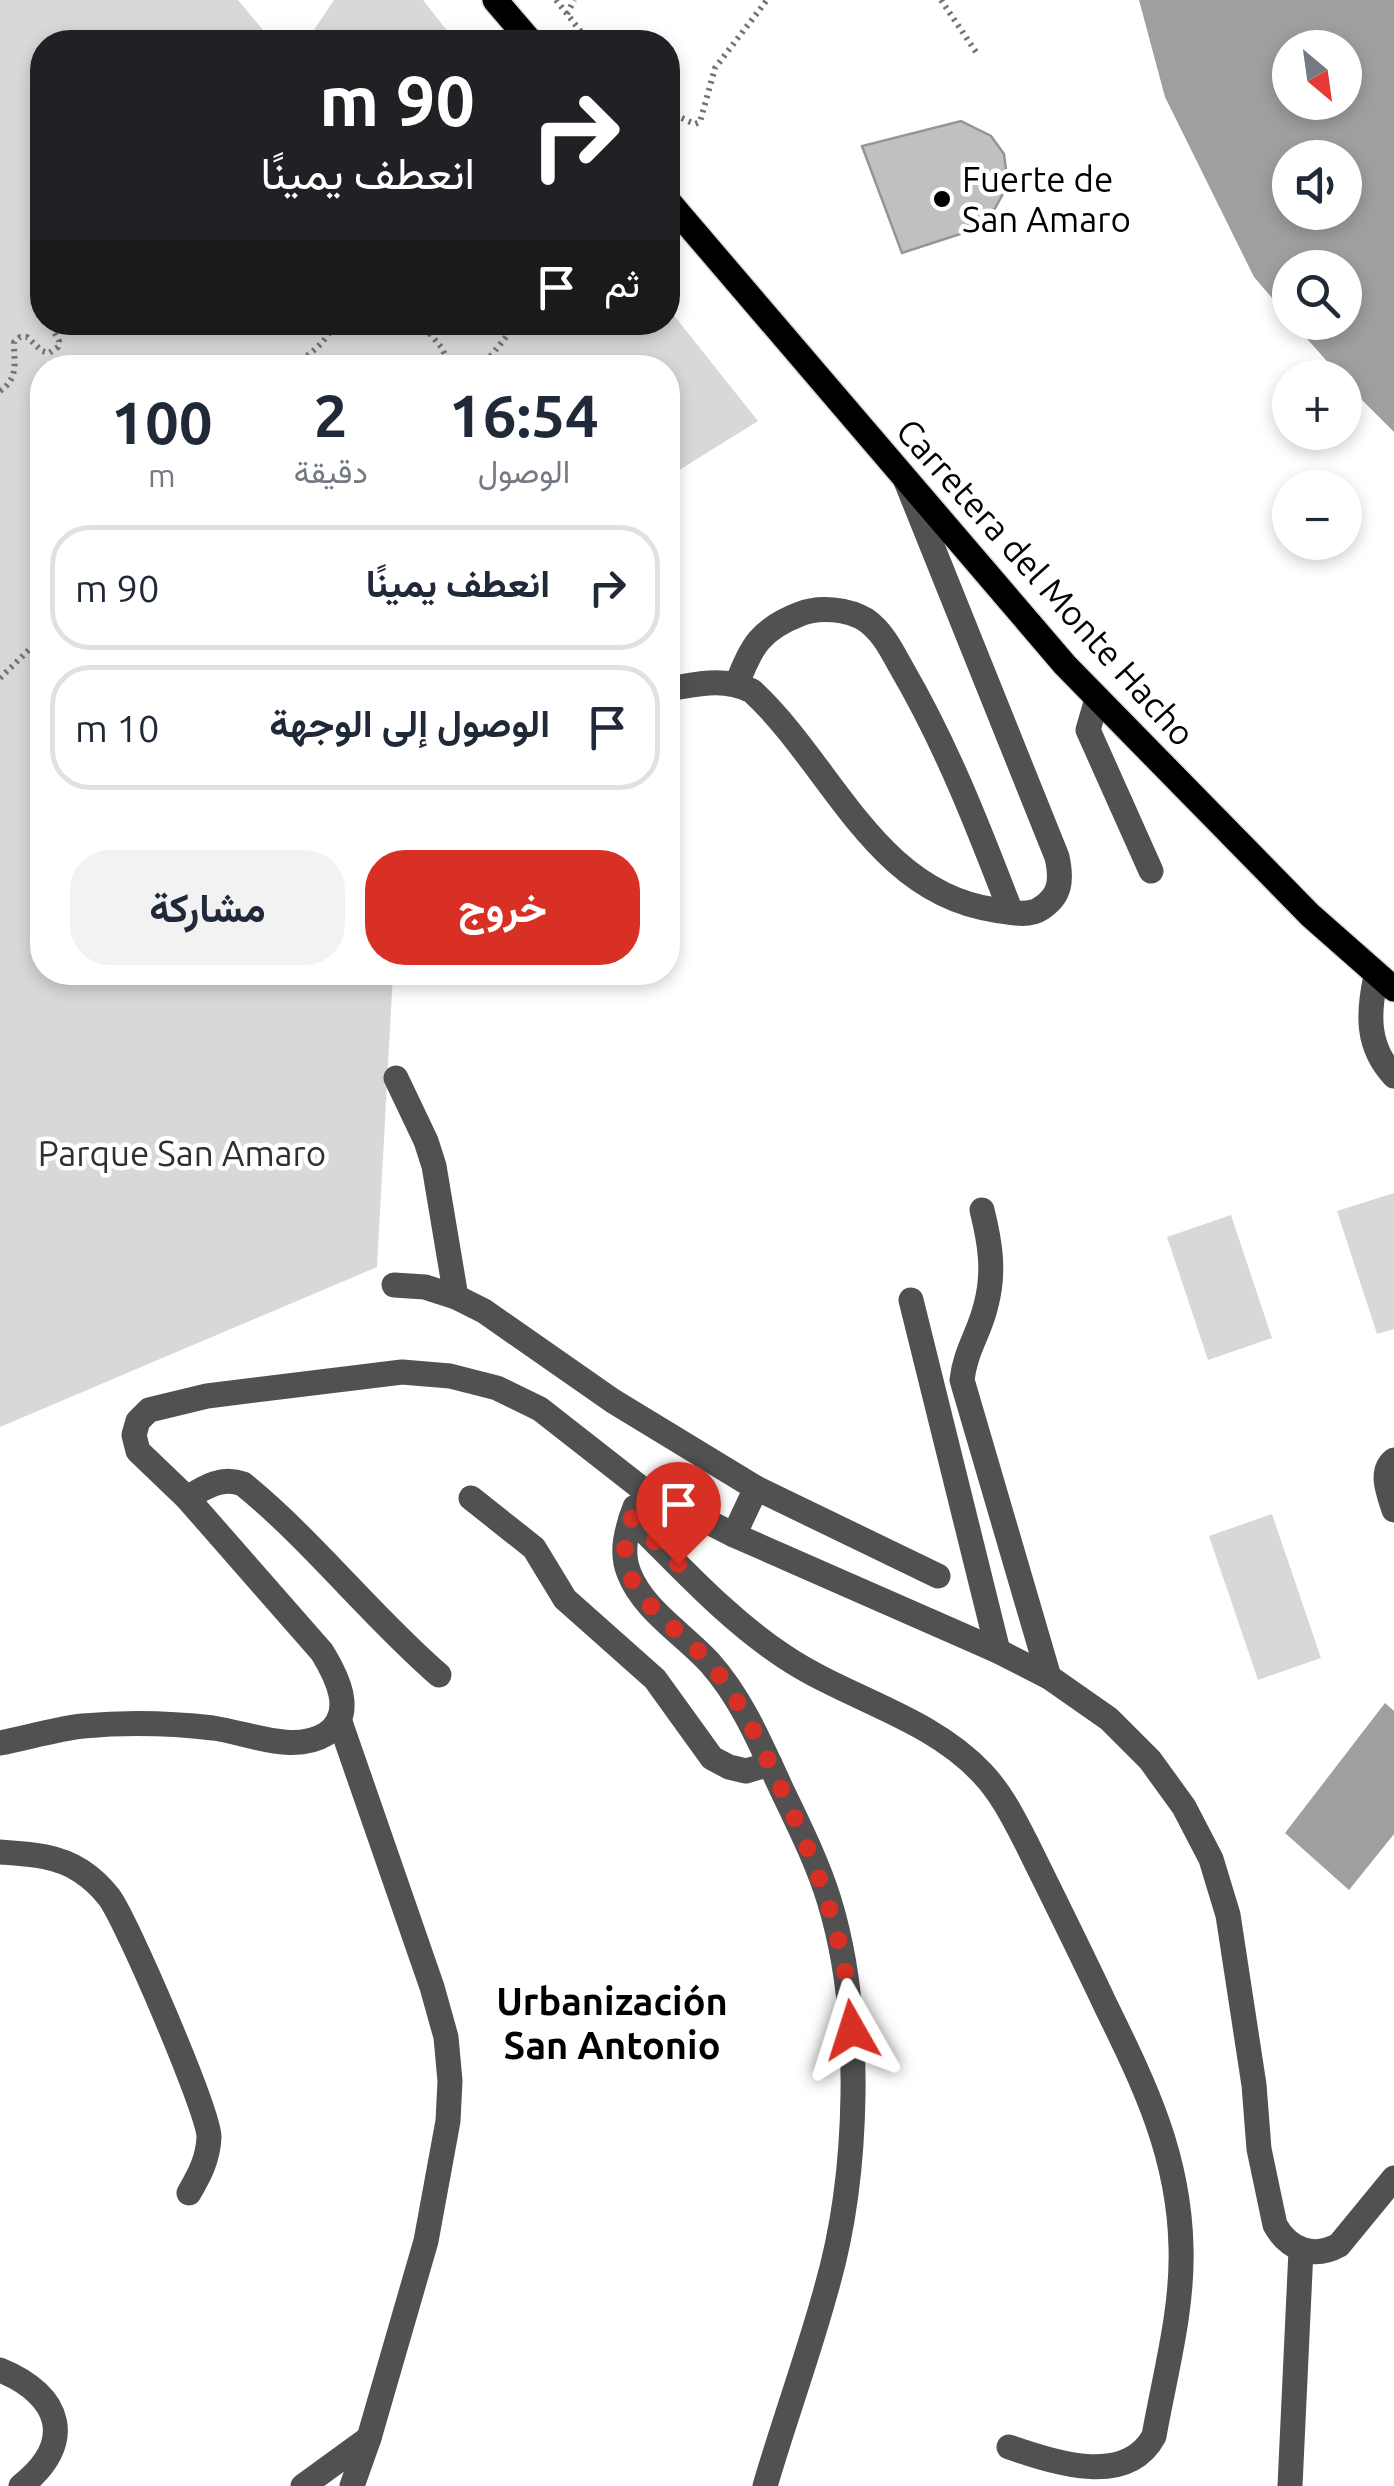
<!DOCTYPE html>
<html lang="ar">
<meta charset="utf-8">
<style>
body{margin:0;font-family:Ubuntu,Vazirmatn,sans-serif;background:#f2f2f3;color:#1f2937;direction:rtl;height:100vh;display:flex;flex-direction:column;font-size:38px;white-space:nowrap}
*{box-sizing:border-box;margin:0}
p{font-size:32px;color:#747a83}
.icon{flex:none;width:55px;height:55px;fill:none;stroke:currentColor;stroke-width:2;stroke-linecap:round;stroke-linejoin:round}
.map{position:relative;flex:1;overflow:hidden;direction:ltr}
.drawer{position:absolute;left:30px;top:355px;width:650px;height:630px;display:flex;flex-direction:column;background:#fff;border-radius:40px;box-shadow:0 5px 15px #0003;direction:rtl}
.drawer>*{flex:none}
.hud{position:absolute;left:30px;top:30px;width:650px;height:305px;border-radius:40px;box-shadow:0 5px 15px #0003;direction:rtl;background:#202124;color:#fff;overflow:hidden}
.needle{width:65px;rotate:151deg}
.buttons{position:absolute;left:1272px;top:30px;display:grid;gap:20px}
.buttons a{display:grid;place-items:center;width:90px;height:90px;border-radius:50%;background:#fff;box-shadow:0 5px 15px #0003;font-size:50px}
.pin{position:absolute;display:grid;place-items:center;width:85px;height:85px;color:#fff;margin:-102px -42px;border-radius:50% 50% 50% 0;rotate:-45deg;box-shadow:0 0 10px #0007}
.pin .icon{rotate:45deg}
.me{position:absolute;width:110px;margin:-55px;rotate:354deg;stroke-linejoin:round;filter:drop-shadow(0 0 8px #0008)}
.turn{display:flex;align-items:center;gap:35px;height:210px;padding:0 40px;font-size:45px}
.turn .icon{width:130px;height:130px;stroke-width:2.5}
.turn b{display:block;font-size:70px;line-height:85px}
.then{display:flex;align-items:center;height:95px;padding:0 40px;background:#0003;gap:20px;font-size:38px}
.eta{display:flex;justify-content:space-evenly;align-items:center;height:170px;text-align:center}
.eta b{font-size:60px;font-weight:700;line-height:70px}
.cta{display:flex;gap:20px;margin-top:auto;padding:20px 40px}
.cta a{flex:1;height:115px;border-radius:40px;background:#d93025;color:#fff;font-size:40px;font-weight:700;line-height:115px;text-align:center}
.cta a+a{background:#f2f2f3;color:#1f2937}
ul{padding:0;list-style:none}
li{display:flex;align-items:center;gap:30px;height:125px;margin:0 20px 15px;padding:0 20px;border:5px solid #e0e1e3;border-radius:40px}
li div{flex:1}
li b{display:block;font-size:38px}
li em{font-style:normal}
.map>svg:first-child{display:block}
</style>
<div class="map">
<svg width="1394" height="2486" viewBox="0 0 1394 2486">
<rect width="100%" height="100%" fill="#fff"/>
<g fill="#d8d8d8">
<polygon points="0,0 238,0 273,42 42,42 42,322 668,322 668,308 758,421 668,477 668,368 42,368 42,972 393,973 377,1267 0,1427"/>
<polygon points="334,0 423,0 456,42 306,42"/>
<polygon points="1394,1193 1394,1329 1377,1334 1337,1211"/>
<polygon points="1231,1215 1272,1338 1208,1360 1167,1237"/>
<polygon points="1272,1514 1321,1658 1258,1680 1209,1536"/>
</g>
<g fill="#9f9f9f" fill-rule="evenodd">
<path d="M1139,0h255v432l-49,-49v-5l-4,-1 -48,-54 52,-1v-54h-55v51l-36,-42 -89,-180zM1290,48h55v54h-55zM1290,158h55v54h-55z"/>
<polygon points="1385,1703 1394,1711 1394,1834 1349,1890 1285,1833"/>
</g>
<polygon fill="#c0c0c0" stroke="#959595" stroke-width="2.5" points="961,121 991,136 1004,154 1008,185 985,226 902,253 862,146"/>
<g fill="none" stroke-linecap="round" stroke-linejoin="round">
<defs>
<g id="major">
<polyline points="495,0 531,42"/>
<polyline points="668,201 1065,665 1310,915 1394,989"/>
</g>
</defs>
<use href="#major" stroke="#dbdbdb" stroke-width="28"/>
<g stroke="#737373" stroke-width="6" stroke-dasharray="2.5 5" stroke-linecap="butt">
<polyline points="556,0 589,42"/>
<polyline points="941,0 976,52"/>
<polyline points="567,14 574,0"/>
<polyline points="668,112 695,124 700,122 715,68 767,0"/>
<polyline points="71,322 81,332 91,327 91,322"/>
<polyline points="420,322 442,348 451,368"/>
<path d="M288,368c21,-13 36,-22 47,-46"/>
<polyline points="481,368 518,322"/>
<path d="M0,391c19,-13 14,-28 14,-49l6,-5h7l15,14 7,2 9,-6 1,-6 -10,-19"/>
<polyline points="0,678 42,637"/>
</g>
<g stroke="#515151" stroke-width="25">
<path d="M737,684c14,-38 24,-55 63,-70 19,-8 48,-5 66,6 17,12 26,31 36,49 45,77 77,160 109,243"/>
<path d="M668,689c31,-5 55,-12 84,2 80,74 123,202 243,219 14,2 33,7 45,-1 21,-13 22,-29 17,-52l-151,-376"/>
<polyline points="1097,699 1088,730 1151,871"/>
<path d="M1376,976c-8,37 -10,70 18,100"/>
<polyline points="396,1078 426,1141 434,1166 456,1297"/>
<path d="M982,1210c8,32 13,62 4,95 -6,27 -21,46 -24,75l87,297"/>
<polyline points="394,1285 425,1287 456,1297 484,1311 613,1401 756,1488 938,1576"/>
<polyline points="911,1300 998,1651"/>
<path d="M1394,1460c-15,12 -5,34 0,50"/>
<path d="M187,1498c18,-11 35,-22 56,-14 71,58 127,131 196,191"/>
<polyline points="471,1498 534,1548 565,1599 655,1679 712,1758 729,1767 746,1771 770,1764"/>
<path d="M635,1507c-8,22 -15,44 -6,66 14,37 56,62 81,90 32,36 51,82 71,125 17,36 36,73 48,112 35,113 30,277 -3,390 -18,66 -42,131 -61,196"/>
<path d="M631,1518c49,48 96,101 154,139 63,42 145,60 197,116 20,21 32,46 45,71 26,53 52,105 77,158 40,82 75,152 77,245 2,63 -16,127 -27,189 -27,50 -95,28 -145,11"/>
<polyline points="734,1535 756,1488"/>
<polyline points="339,1719 432,1987 446,2037 450,2081 448,2121 426,2241 369,2438 352,2486"/>
<path d="M0,1743c27,-5 55,-14 83,-17 44,-4 87,-3 130,2 35,5 81,26 113,6 31,-20 10,-59 -4,-82l-135,-154 -49,-47 -4,-16 4,-14 11,-11 58,-14 195,-24 48,4 47,12 43,21 101,79 93,47 264,116 51,26 60,42 41,41 34,47 27,52 17,56 26,170 5,64 16,76c14,25 39,34 64,20l55,-67"/>
<path d="M0,1852c28,2 57,3 81,19 9,6 21,17 28,26 17,22 100,215 100,240 -1,22 -9,37 -20,56"/>
<path d="M0,2370c62,25 76,73 21,116"/>
<polyline points="303,2486 369,2438"/>
<polyline points="1290,2486 1301,2250"/>
</g>
<use href="#major" stroke="#000" stroke-width="25"/>
</g>
<g fill="none" stroke-linecap="round" stroke-linejoin="round">
<path stroke="#d93025" stroke-width="18" stroke-dasharray="0 32.4" d="M678,1564l-47,-46c-6,21 -10,40 0,60 18,36 58,59 83,90 27,35 46,74 64,114 38,80 69,159 74,248"/>
</g>
<circle fill="#000" stroke="#fff" stroke-width="4" cx="942" cy="199" r="10"/>
<g text-anchor="middle" dominant-baseline="central" stroke-width="9" stroke-linejoin="round" paint-order="stroke">
<g font-size="35" fill="#000" stroke="#fff" text-anchor="start">
<text x="962" y="179">Fuerte de<tspan x="962" dy="40">San Amaro</tspan></text>
</g>
<g font-size="35" fill="#000" stroke="#fff">
<text transform="translate(1046 582) rotate(48)">Carretera del Monte Hacho</text>
</g>
<g font-size="35" fill="#2f2f2f" stroke="#fff">
<text x="182" y="1153">Parque San Amaro</text>
</g>
<g font-size="38" font-weight="bold" fill="#000" stroke="#fff">
<text x="612" y="2001">Urbanización<tspan x="612" dy="44">San Antonio</tspan></text>
</g>
</g>
</svg>
<div class="buttons">
<a><svg class="needle" viewBox="-14 -14 28 28"><path d="M0-13l5 13h-10z" fill="#e53935"/><path d="M0 13l5-13h-10z" fill="#747a83"/></svg></a>
<a><svg class="icon" aria-label="sound" viewBox="0 0 24 24"><path d="M4 9h4l5-4v14l-5-4H4zM17 9q2 3 0 6"/></svg></a>
<a><svg class="icon" aria-label="search" viewBox="0 0 24 24"><circle cx="10" cy="10" r="6"/><path d="M15 15l6 6"/></svg></a>
<a>+</a>
<a>−</a>
</div>
<div class="pin" style="left:678px;top:1564px;background:#d93025"><svg class="icon" aria-label="arrive" viewBox="0 0 24 24"><path d="M6 21V4h12l-3 4 3 4H6"/></svg></div>
<svg class="me" style="left:852px;top:2030px" viewBox="-20 -20 40 40"><path d="M0-17L14 15 0 8-14 15z" fill="#d93025" stroke="#fff" stroke-width="4"/></svg>
<div class="hud">
<div class="turn"><svg class="icon" aria-label="right" viewBox="0 0 24 24"><path d="M7 20v-9h11M14 6l5 5-5 5"/></svg><div><b>90 m</b>انعطف يمينًا</div></div>
<div class="then">ثم<svg class="icon" aria-label="arrive" viewBox="0 0 24 24"><path d="M6 21V4h12l-3 4 3 4H6"/></svg></div>
</div>
<section class="drawer">
<div class="eta">
<div><b>16:54</b><p>الوصول</p></div>
<div><b>2</b><p>دقيقة</p></div>
<div><b>100</b><p>m</p></div>
</div>
<ul>
<li><svg class="icon" aria-label="right" viewBox="0 0 24 24"><path d="M7 20v-9h11M14 6l5 5-5 5"/></svg><div><b>انعطف يمينًا</b></div><em>90 m</em></li>
<li><svg class="icon" aria-label="arrive" viewBox="0 0 24 24"><path d="M6 21V4h12l-3 4 3 4H6"/></svg><div><b>الوصول إلى الوجهة</b></div><em>10 m</em></li>
</ul>
<div class="cta"><a>خروج</a><a>مشاركة</a></div>
</section>
</div>
